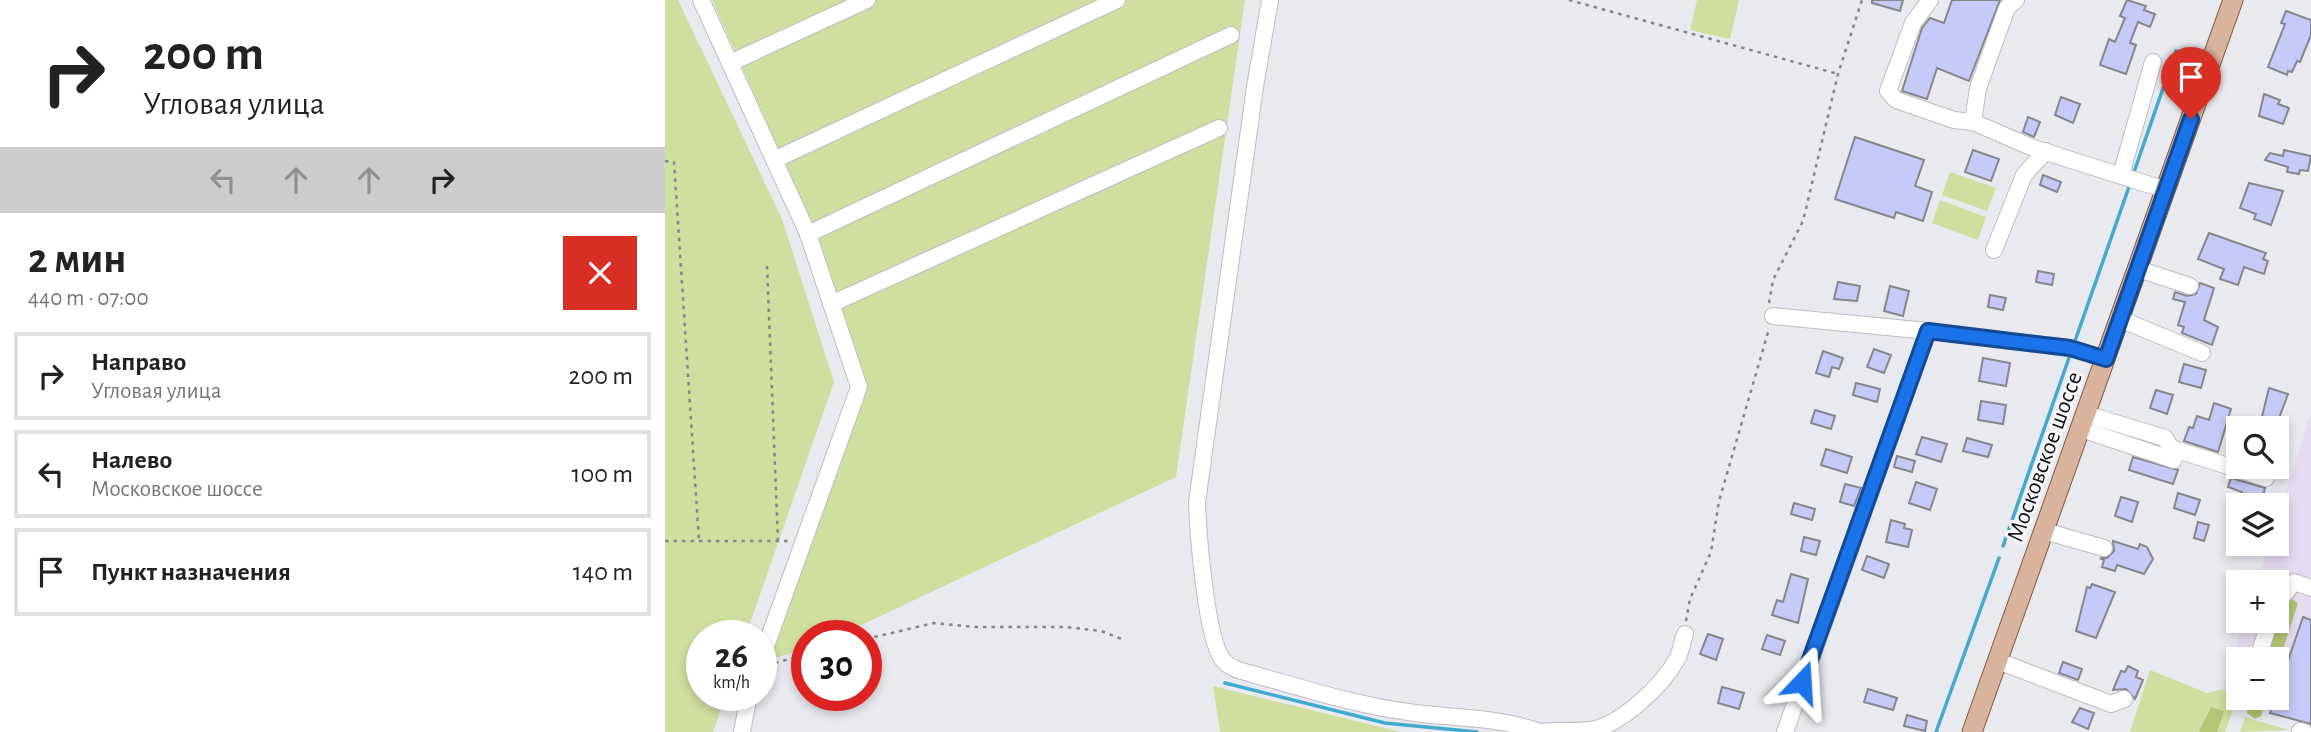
<!DOCTYPE html>
<html lang="ru">
<meta charset="utf-8">
<style>
body{margin:0;font-family:"Alegreya Sans",sans-serif;background:#f2f2f2;color:#222;height:100vh;display:flex;flex-direction:column;font-size:26px;white-space:nowrap}
*{box-sizing:border-box;margin:0}
p{font-size:23px;color:#767676}
.icon{flex:none;width:38px;height:38px;fill:none;stroke:currentColor;stroke-width:2;stroke-linecap:round;stroke-linejoin:round}
.map{position:relative;flex:1;overflow:hidden}
.details{display:flex;flex-direction:column;background:#fff;width:665px}
.details>*{flex:none}
.guide{background:#fff;color:#222;overflow:hidden}
.buttons{position:absolute;left:1561px;top:416px;display:grid;gap:14px}
.buttons a{display:grid;place-items:center;width:63px;height:63px;border-radius:0px;background:#fff;box-shadow:0 4px 10px #0003;font-size:35px}
.speed{position:absolute;left:21px;top:620px;display:flex;gap:14px;font-size:35px;font-weight:700;text-align:center}
.speed>*{display:grid;place-content:center;width:91px;height:91px;border-radius:50%;background:#fff;box-shadow:0 4px 10px #0003;line-height:1}
.speed small{font-size:18px;font-weight:400}
.speed .limit{border:10px solid #d22;background:#fff;color:#111}
.pin{position:absolute;display:grid;place-items:center;width:60px;height:60px;color:#fff;margin:-72px -30px;border-radius:50% 50% 50% 0;rotate:-45deg;box-shadow:0 0 7px #0007}
.pin .icon{rotate:45deg}
.me{position:absolute;width:77px;margin:-38px;rotate:20deg;stroke-linejoin:round;filter:drop-shadow(0 0 5px #0008)}
.turn{display:flex;align-items:center;gap:24px;height:147px;padding:0 28px;font-size:32px}
.turn .icon{width:91px;height:91px;stroke-width:2.5}
.turn b{display:block;font-size:49px;line-height:60px}
.lanes{display:flex;align-items:center;height:66px;padding:0 28px;background:#0003;justify-content:center;gap:35px;direction:ltr}
.lanes .off{opacity:.35}
.round{display:grid;place-items:center;flex:none;width:74px;height:74px;border-radius:0px;background:#f2f2f2}
.overview{display:flex;align-items:center;justify-content:space-between;height:119px;padding:0 28px}
h1{font-size:42px;font-weight:700;line-height:52px}
ul{padding:0;list-style:none}
li{display:flex;align-items:center;gap:21px;height:88px;margin:0 14px 10px;padding:0 14px;border:4px solid #e0e0e0;border-radius:0px}
li div{flex:1}
li b{display:block;font-size:26px}
li em{font-style:normal}
main{display:flex;flex:1;min-height:0}
.map>svg:first-child{display:block}
</style>
<main>
<section class="details">
<div class="guide">
<div class="turn"><svg class="icon" aria-label="right" viewBox="0 0 24 24"><path d="M7 20v-9h11M14 6l5 5-5 5"/></svg><div><b>200 m</b>Угловая улица</div></div>
<div class="lanes"><svg class="icon off" aria-label="left" viewBox="0 0 24 24"><path d="M17 20v-9H6M10 6l-5 5 5 5"/></svg><svg class="icon off" aria-label="ahead" viewBox="0 0 24 24"><path d="M12 20V5M6 11l6-6 6 6"/></svg><svg class="icon off" aria-label="ahead" viewBox="0 0 24 24"><path d="M12 20V5M6 11l6-6 6 6"/></svg><svg class="icon" aria-label="right" viewBox="0 0 24 24"><path d="M7 20v-9h11M14 6l5 5-5 5"/></svg></div>
</div>
<div class="overview"><div><h1>2 мин</h1><p>440 m · 07:00</p></div><a class="round" style="background:#d93025;color:#fff"><svg class="icon" aria-label="close" viewBox="0 0 24 24"><path d="M6 6l12 12M18 6L6 18"/></svg></a></div>
<ul>
<li><svg class="icon" aria-label="right" viewBox="0 0 24 24"><path d="M7 20v-9h11M14 6l5 5-5 5"/></svg><div><b>Направо</b><p>Угловая улица</p></div><em>200 m</em></li>
<li><svg class="icon" aria-label="left" viewBox="0 0 24 24"><path d="M17 20v-9H6M10 6l-5 5 5 5"/></svg><div><b>Налево</b><p>Московское шоссе</p></div><em>100 m</em></li>
<li><svg class="icon" aria-label="arrive" viewBox="0 0 24 24"><path d="M6 21V4h12l-3 4 3 4H6"/></svg><div><b>Пункт назначения</b></div><em>140 m</em></li>
</ul>
</section>
<div class="map">
<svg width="1646" height="732" viewBox="0 0 1646 732">
<rect width="100%" height="100%" fill="#e9eaef"/>
<polygon fill="#e5dcf1" points="1646,413 1646,727 1605,713 1606,708 1579,698 1612,698 1612,660 1573,660 1573,696 1557,689 1579,621 1612,621 1612,583 1592,583 1604,544 1612,544 1612,520"/>
<g fill="#cfdf9f">
<polygon points="0,0 13,0 117,219 169,382 81,635 37,635 37,695 61,695 48,732 0,732"/>
<polygon points="47,0 580,0 511,477 175,635 142,635 142,648 104,660 197,376 148,226"/>
<polygon points="1032,0 1074,0 1065,39 1025,30"/>
<polygon points="1285,172 1331,188 1322,211 1277,195"/>
<polygon points="1275,200 1321,217 1313,240 1267,223"/>
<polygon points="1485,670 1542,693 1557,689 1573,696 1560,732 1465,732"/>
<polygon points="548,686 736,732 555,732"/>
<polygon points="1580,717 1624,730 1575,732"/>
</g>
<g fill="#b3c674">
<polygon points="1624,597 1633,603 1612,668 1612,660 1597,660 1616,603"/>
<polygon points="1584,698 1602,698 1596,716 1590,719 1582,713"/>
<polygon points="1546,707 1559,711 1552,732 1534,732"/>
</g>
<g fill="none" stroke-linecap="round" stroke-linejoin="round">
<g stroke="#40aacf" stroke-width="3.5">
<polyline points="1469,172 1511,51"/>
<polyline points="1410,341 1465,184"/>
<polyline points="1338,546 1405,355"/>
<polyline points="560,683 720,723 812,732"/>
<polyline points="1271,732 1334,558"/>
</g>
</g>
<g fill="#c7c9f8" stroke="#86878b" stroke-width="2">
<polygon points="1207,0 1238,0 1235,11 1207,3"/>
<polygon points="1287,0 1335,0 1304,81 1272,68 1262,99 1237,91 1257,28 1265,18 1279,23"/>
<polygon points="1462,0 1481,6 1479,10 1490,14 1485,27 1473,22 1465,43 1471,45 1461,74 1435,65 1444,39 1450,42 1460,18 1455,16"/>
<polygon points="1621,11 1646,20 1646,35 1635,62 1632,61 1627,72 1623,71 1622,75 1603,67 1620,24 1616,23"/>
<polygon points="1599,94 1615,100 1613,104 1624,108 1618,124 1594,116"/>
<polygon points="1396,97 1415,104 1408,123 1390,115"/>
<polygon points="1363,117 1375,122 1369,137 1358,132"/>
<polygon points="1190,137 1259,160 1250,186 1267,192 1258,221 1231,212 1229,218 1170,199"/>
<polygon points="1308,150 1334,159 1326,181 1300,172"/>
<polygon points="1619,150 1646,156 1643,171 1635,170 1634,174 1622,172 1623,167 1600,160 1605,153 1618,156"/>
<polygon points="1378,175 1396,182 1392,192 1375,185"/>
<polygon points="1584,183 1618,191 1606,225 1589,219 1591,214 1575,208"/>
<polygon points="1544,233 1601,253 1598,259 1603,261 1599,274 1579,267 1573,285 1555,279 1559,269 1533,259"/>
<polygon points="1373,271 1389,274 1387,285 1371,282"/>
<polygon points="1173,282 1195,286 1192,301 1169,299"/>
<polygon points="1535,283 1549,288 1539,320 1553,327 1547,345 1517,333 1519,327 1513,325 1520,302 1508,299 1510,292 1522,296 1531,294"/>
<polygon points="1225,286 1244,291 1238,316 1219,311"/>
<polygon points="1325,295 1341,298 1338,310 1323,307"/>
<polygon points="1209,349 1226,355 1219,373 1202,367"/>
<polygon points="1158,351 1178,358 1174,369 1167,367 1164,377 1151,373"/>
<polygon points="1318,358 1345,363 1341,386 1314,381"/>
<polygon points="1519,364 1541,370 1536,388 1514,382"/>
<polygon points="1191,383 1215,389 1212,402 1188,395"/>
<polygon points="1604,388 1623,394 1610,429 1594,429"/>
<polygon points="1491,390 1508,395 1502,414 1485,408"/>
<polygon points="1316,401 1341,405 1338,424 1313,420"/>
<polygon points="1549,403 1566,409 1553,452 1519,441 1524,427 1528,428 1532,416 1544,420"/>
<polygon points="1150,410 1170,416 1166,429 1146,423"/>
<polygon points="1257,437 1282,444 1276,462 1251,454"/>
<polygon points="1302,438 1327,445 1323,457 1298,451"/>
<polygon points="1161,449 1187,457 1182,473 1156,465"/>
<polygon points="1232,456 1250,461 1247,472 1229,467"/>
<polygon points="1468,457 1513,470 1508,484 1464,470"/>
<polygon points="1566,478 1600,488 1597,499 1593,498 1591,506 1572,506 1577,492 1563,487"/>
<polygon points="1251,482 1272,489 1265,510 1244,503"/>
<polygon points="1180,484 1196,488 1189,506 1175,502"/>
<polygon points="1513,493 1535,500 1530,515 1509,508"/>
<polygon points="1456,497 1473,502 1467,522 1450,516"/>
<polygon points="1129,503 1150,509 1147,520 1126,514"/>
<polygon points="1226,520 1240,524 1239,528 1247,530 1243,547 1221,542"/>
<polygon points="1533,522 1544,525 1539,541 1529,538"/>
<polygon points="1139,537 1155,541 1151,555 1136,551"/>
<polygon points="1448,541 1473,549 1475,544 1482,547 1488,559 1479,574 1452,565 1450,571 1437,567 1439,560 1435,558 1442,558 1449,551"/>
<polygon points="1202,556 1224,564 1219,578 1197,570"/>
<polygon points="1126,574 1143,579 1133,623 1107,615 1112,600 1118,602"/>
<polygon points="1427,584 1450,592 1431,638 1411,631 1422,587 1425,588"/>
<polygon points="1638,617 1646,620 1646,724 1605,713"/>
<polygon points="1043,634 1058,639 1051,660 1035,654"/>
<polygon points="1102,635 1120,641 1115,655 1097,649"/>
<polygon points="1398,662 1417,669 1413,680 1394,673"/>
<polygon points="1463,666 1473,671 1471,677 1478,680 1470,699 1461,689 1448,690 1456,671 1460,672"/>
<polygon points="1057,687 1079,693 1074,709 1053,703"/>
<polygon points="1203,689 1232,698 1228,710 1199,702"/>
<polygon points="1415,708 1429,713 1423,729 1407,722"/>
<polygon points="1242,715 1262,721 1260,731 1239,726"/>
</g>
<g fill="none" stroke-linecap="round" stroke-linejoin="round">
<defs>
<g id="minor">
<polyline points="36,0 143,234 194,387 96,660"/>
<path d="M605,0l-15,87 -58,415c1,29 9,138 26,158 7,9 19,11 29,14 51,14 103,31 156,38 45,7 88,4 132,20"/>
<polyline points="1265,0 1248,23 1223,91 1231,100 1289,120 1308,122 1368,148 1501,190"/>
<polyline points="65,63 202,0"/>
<polyline points="1308,122 1313,88 1342,8 1351,0"/>
<polyline points="109,160 452,0"/>
<polyline points="1456,175 1488,62"/>
<polyline points="143,234 566,35"/>
<polyline points="1329,250 1359,175 1381,151"/>
<polyline points="1473,269 1525,286"/>
<polyline points="166,304 554,128"/>
<polyline points="1108,316 1263,331"/>
<polyline points="1455,319 1537,353"/>
<polyline points="1421,414 1500,438 1506,448 1601,478"/>
<polyline points="1416,429 1509,460"/>
<polyline points="1379,531 1439,548"/>
<polyline points="1612,603 1629,582 1646,588"/>
<polyline points="1592,660 1605,621"/>
<polyline points="1333,661 1446,704 1459,699"/>
<polyline points="1635,731 1639,732"/>
<polyline points="77,732 84,695"/>
<path d="M877,732c16,-2 33,0 48,-2 30,-4 73,-45 87,-71 4,-7 5,-17 8,-25"/>
<polyline points="1120,732 1263,331 1405,348 1441,359"/>
</g>
<polyline id="major" points="1307,732 1568,0"/>
</defs>
<use href="#minor" stroke="#bcbcc1" stroke-width="18"/>
<use href="#major" stroke="#82593f" stroke-width="21"/>
<g stroke="#848588" stroke-width="2.5" stroke-dasharray="3.5 5" stroke-linecap="butt">
<polyline points="904,0 1173,74"/>
<polyline points="0,161 9,162 34,541"/>
<polyline points="102,266 113,541"/>
<polyline points="1104,303 1108,280 1138,221 1173,74 1197,0"/>
<polyline points="0,541 123,541"/>
<polyline points="1021,621 1025,599 1046,552 1054,501 1104,329"/>
<polyline points="201,639 269,623 310,627 401,627 436,631 459,640"/>
<polyline points="110,663 142,654"/>
</g>
<use href="#minor" stroke="#fff" stroke-width="16"/>
<use href="#major" stroke="#d9b39b" stroke-width="19"/>
</g>
<g fill="none" stroke-linecap="round" stroke-linejoin="round">
<defs>
<polyline id="route" points="1137,682 1263,331 1405,348 1441,359 1526,119"/>
</defs>
<use href="#route" stroke="#114b97" stroke-width="18"/>
<use href="#route" stroke="#1a73e8" stroke-width="12"/>
</g>
<g text-anchor="middle" dominant-baseline="central" stroke-width="6" stroke-linejoin="round" paint-order="stroke">
<g font-size="24" fill="#0e0e10" stroke="#f7f7fc">
<text transform="translate(1380 457) rotate(-70)">Московское шоссе</text>
</g>
</g>
</svg>
<div class="buttons">
<a><svg class="icon" aria-label="search" viewBox="0 0 24 24"><circle cx="10" cy="10" r="6"/><path d="M15 15l6 6"/></svg></a>
<a><svg class="icon" aria-label="layers" viewBox="0 0 24 24"><path d="M12 4l9 5-9 5-9-5zM3 14l9 5 9-5"/></svg></a>
<a>+</a>
<a>−</a>
</div>
<div class="speed"><div>26<small>km/h</small></div><div class="limit">30</div></div>
<div class="pin" style="left:1526px;top:119px;background:#d93025"><svg class="icon" aria-label="arrive" viewBox="0 0 24 24"><path d="M6 21V4h12l-3 4 3 4H6"/></svg></div>
<svg class="me" style="left:1137px;top:682px" viewBox="-20 -20 40 40"><path d="M0-17L14 15 0 8-14 15z" fill="#1a73e8" stroke="#fff" stroke-width="4"/></svg>
</div>
</main>
